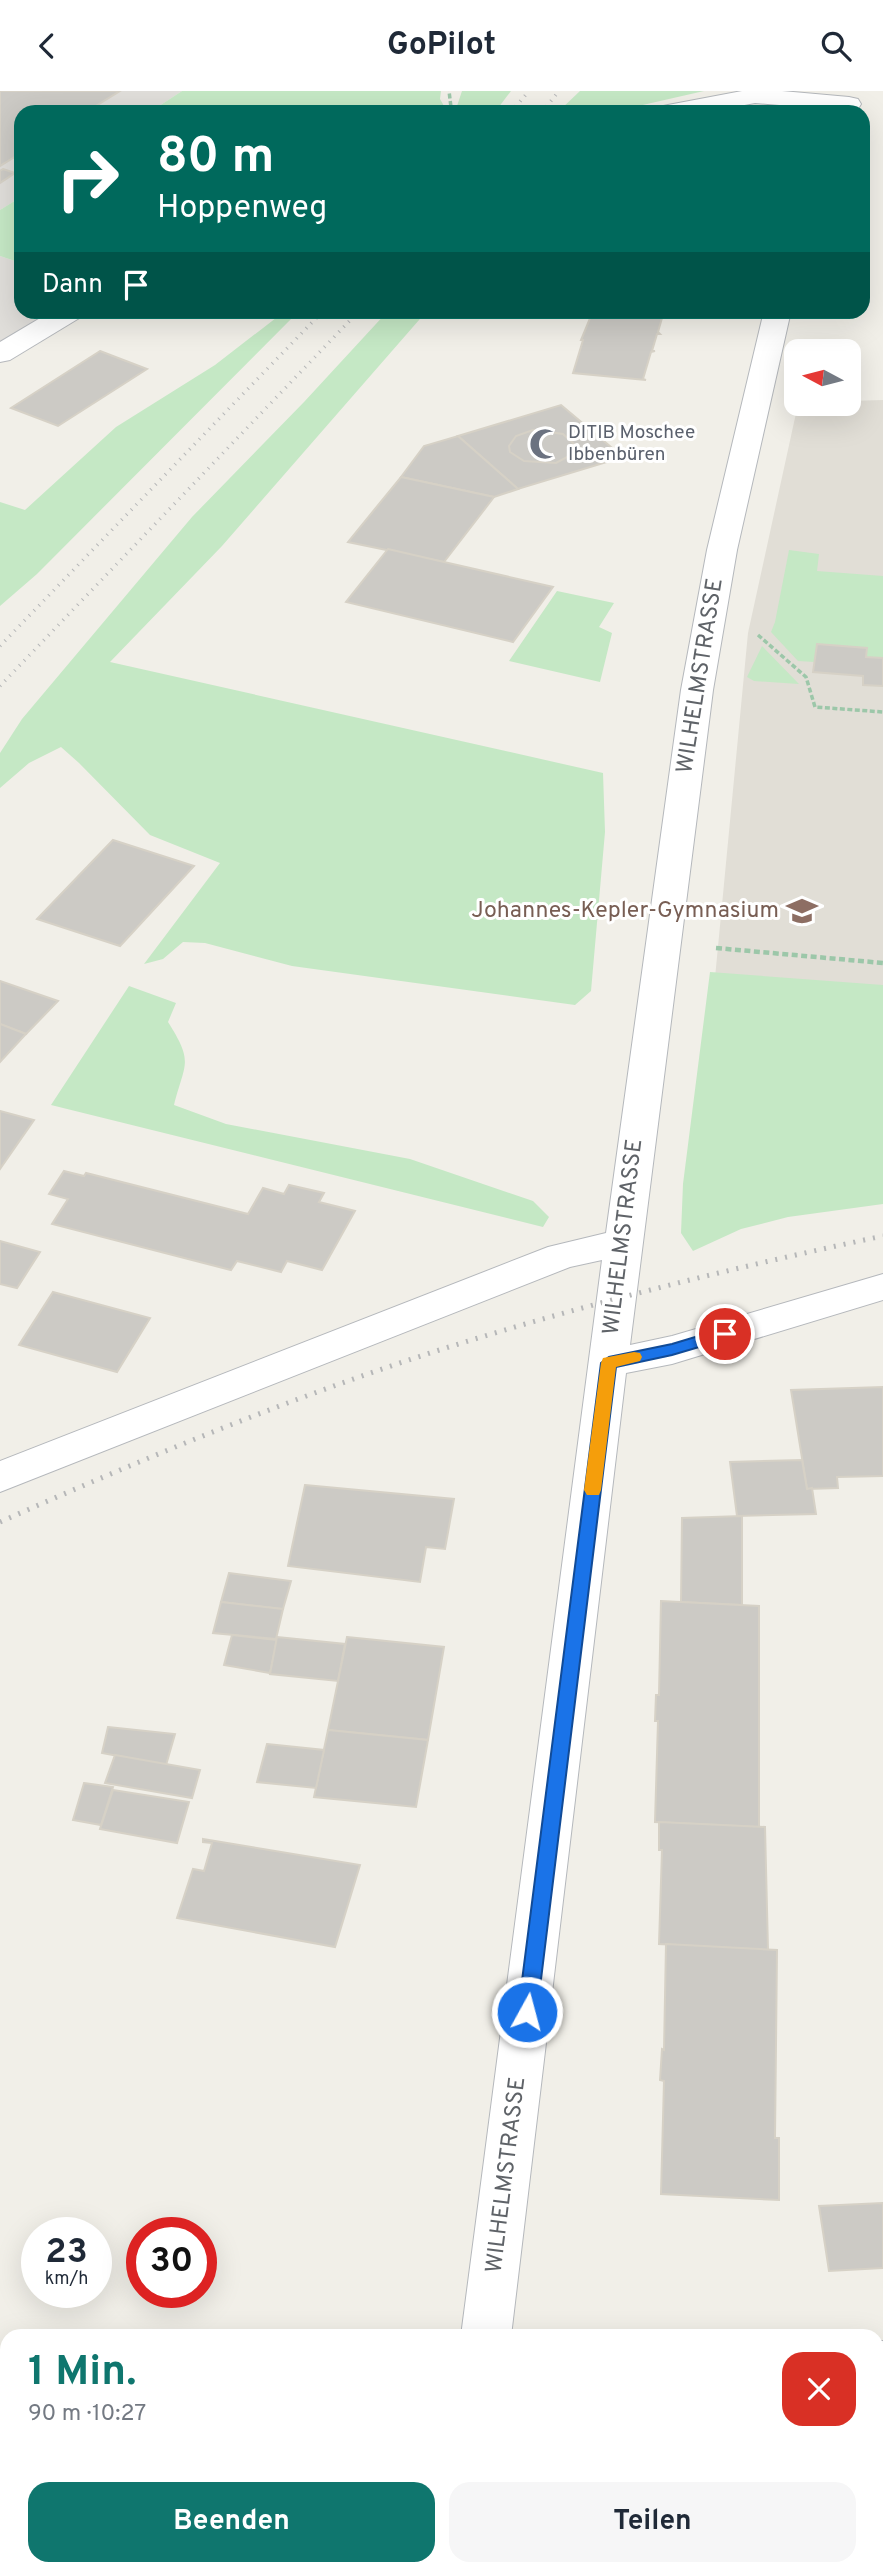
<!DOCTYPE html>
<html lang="de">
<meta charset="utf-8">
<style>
body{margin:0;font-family:Overpass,sans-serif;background:#f6f6f7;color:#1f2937;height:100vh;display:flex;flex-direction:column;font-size:26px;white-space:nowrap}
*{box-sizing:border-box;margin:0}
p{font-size:23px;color:#747a83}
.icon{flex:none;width:38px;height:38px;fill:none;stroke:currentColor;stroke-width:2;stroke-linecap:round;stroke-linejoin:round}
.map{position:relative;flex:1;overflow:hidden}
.panel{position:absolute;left:0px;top:2238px;width:884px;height:247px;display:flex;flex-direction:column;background:#fff;border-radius:21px 21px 0 0;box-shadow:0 7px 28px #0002}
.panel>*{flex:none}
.hud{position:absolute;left:14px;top:14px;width:856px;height:214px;border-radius:21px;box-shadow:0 7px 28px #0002;background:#00695c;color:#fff;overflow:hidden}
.needle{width:46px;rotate:277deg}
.tools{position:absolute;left:784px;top:248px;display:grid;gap:14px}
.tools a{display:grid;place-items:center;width:77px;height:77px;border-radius:14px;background:#fff;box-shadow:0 7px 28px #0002;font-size:35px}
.speed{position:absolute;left:21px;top:2126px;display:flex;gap:14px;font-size:35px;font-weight:700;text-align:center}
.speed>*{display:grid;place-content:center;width:91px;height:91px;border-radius:50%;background:#fff;box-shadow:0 7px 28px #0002;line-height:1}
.speed small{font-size:18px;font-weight:400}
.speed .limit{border:10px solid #d22;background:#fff;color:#111}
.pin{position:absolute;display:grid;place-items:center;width:60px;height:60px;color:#fff;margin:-30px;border:4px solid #fff;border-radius:50%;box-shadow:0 2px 7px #0007}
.me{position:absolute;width:77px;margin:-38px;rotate:7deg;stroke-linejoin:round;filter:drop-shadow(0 0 5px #0008)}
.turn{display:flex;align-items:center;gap:24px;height:147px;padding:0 28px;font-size:32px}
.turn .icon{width:91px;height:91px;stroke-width:2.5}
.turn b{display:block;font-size:49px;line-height:60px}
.then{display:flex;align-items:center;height:66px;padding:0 28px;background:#0003;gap:14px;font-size:26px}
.round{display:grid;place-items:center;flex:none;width:74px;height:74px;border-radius:21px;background:#f6f6f7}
.overview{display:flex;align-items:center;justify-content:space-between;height:119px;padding:0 28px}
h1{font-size:42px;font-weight:700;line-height:52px;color:#0f766e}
.primary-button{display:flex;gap:14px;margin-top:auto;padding:14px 28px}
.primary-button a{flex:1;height:80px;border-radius:21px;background:#0f766e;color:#fff;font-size:28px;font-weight:700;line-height:80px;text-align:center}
.primary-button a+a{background:#f6f6f7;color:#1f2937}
header{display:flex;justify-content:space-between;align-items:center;height:91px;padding:0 28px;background:#fff;font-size:32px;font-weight:700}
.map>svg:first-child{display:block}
</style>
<header><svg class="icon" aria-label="back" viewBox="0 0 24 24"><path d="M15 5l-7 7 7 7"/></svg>GoPilot<svg class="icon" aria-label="search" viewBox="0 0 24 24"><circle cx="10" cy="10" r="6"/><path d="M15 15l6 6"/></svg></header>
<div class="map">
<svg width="883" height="2484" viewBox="0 0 883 2484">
<rect width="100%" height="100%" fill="#f1efe8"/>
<g fill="#e0deda">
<polygon points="0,0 182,0 150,21 21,21 21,106 0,119"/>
<polygon points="0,165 21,172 21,220 54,221 0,255"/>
</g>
<polygon fill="#e1ded6" points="883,309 883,1097 693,1117 748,542 798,313 849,313 849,310"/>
<g fill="#c5e8c5">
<polygon points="182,0 441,0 440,8 444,15 436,21 150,21"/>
<polygon points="462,0 511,0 495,21 455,21"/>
<polygon points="580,0 704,0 612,21 558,21"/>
<polygon points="21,106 21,172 0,165 0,119"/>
<polygon points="285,220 298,221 37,483 0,515 0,411 25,419 116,336 215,274"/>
<polygon points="387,221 426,221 222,455 110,571 603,682 605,741 591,900 575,914 292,875 205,852 183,851 163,868 144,873 220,772 150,744 79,672 61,656 29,672 0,697 0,662 22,628 192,426 304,311"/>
<polygon points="789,459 819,463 817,480 883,485 883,567 866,566 866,557 817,553 815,571 798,570 771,541 775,531"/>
<polygon points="557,500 614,512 599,536 612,542 600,591 509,570"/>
<polygon points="762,555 799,593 754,590 747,586"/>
<polygon points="710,881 883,894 883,1113 788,1126 741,1138 693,1160 681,1142 683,1093"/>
<path d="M129,895l47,17 -8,19c26,41 17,40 6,83l52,19 184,35 123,42 16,16 -6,10 -492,-122z"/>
</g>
<g fill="#cccac5" stroke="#d6d1c6" stroke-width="2">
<polygon points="0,0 120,0 86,21 21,21 21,62 0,75"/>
<polygon points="3,78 15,82 0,92 0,80"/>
<polygon points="593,220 664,220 658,241 660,243 657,243 652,260 655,260 651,261 643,288 646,289 573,282 583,249 581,249"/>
<polygon points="100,260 147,278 58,335 11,317"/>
<polygon points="561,314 623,366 518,398 458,345"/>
<polygon points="533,339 563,343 574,353 574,359 571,364 556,372 524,370 510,361 509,355 516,345"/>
<polygon points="458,345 518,398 494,406 401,386 424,355"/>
<polygon points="401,386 494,406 444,471 348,451"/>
<polygon points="388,458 444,471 553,496 513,551 346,511"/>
<polygon points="817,553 867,557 866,566 883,567 883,595 863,594 863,585 813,581"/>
<polygon points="113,749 194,775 120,855 37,828"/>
<polygon points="0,890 58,910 26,943 0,933"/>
<polygon points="0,933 26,943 0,971"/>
<polygon points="0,1020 34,1029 0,1078"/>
<polygon points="64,1080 84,1085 86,1082 248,1123 263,1097 284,1103 289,1094 324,1102 319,1111 355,1120 322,1179 287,1170 281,1181 237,1170 231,1179 52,1133 68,1108 49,1103"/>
<polygon points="0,1150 40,1161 17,1197 0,1193"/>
<polygon points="53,1201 150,1227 117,1281 19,1254"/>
<polygon points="883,1296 883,1385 837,1386 838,1397 807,1398 791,1299"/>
<polygon points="802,1369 807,1398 812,1397 816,1423 737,1425 730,1371"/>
<polygon points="305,1394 454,1408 445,1458 426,1456 420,1491 288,1475"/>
<polygon points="742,1425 742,1514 681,1511 682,1427"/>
<polygon points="229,1482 291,1490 283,1518 221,1511"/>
<polygon points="661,1510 759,1515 759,1736 655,1731 658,1630 655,1630 656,1604 659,1604"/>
<polygon points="221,1511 283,1518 276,1548 213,1542"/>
<polygon points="232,1544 277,1549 270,1582 224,1574"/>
<polygon points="277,1546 345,1553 338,1590 270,1583"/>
<polygon points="347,1546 444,1556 428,1649 328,1639"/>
<polygon points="108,1636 175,1643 166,1674 102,1662"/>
<polygon points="328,1639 428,1649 416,1716 314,1706"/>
<polygon points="267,1653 324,1659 316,1697 257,1691"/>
<polygon points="115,1664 200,1679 192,1707 105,1692"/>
<polygon points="84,1692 113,1696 101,1734 73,1729"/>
<polygon points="113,1699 189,1711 177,1752 100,1738"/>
<polygon points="659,1731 765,1736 768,1859 659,1853 662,1759 659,1759"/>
<polygon points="203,1748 360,1774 335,1856 177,1827 193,1778 204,1780 212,1752 203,1751"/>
<polygon points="666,1853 777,1859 775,2047 779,2047 779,2109 661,2103 664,1990 660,1989 662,1958 664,1959"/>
<polygon points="883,2112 883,2177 829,2180 819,2115"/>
<polygon points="0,2329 7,2331 7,2478 36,2478 34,2484 0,2484"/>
<polygon points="883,2399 883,2484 832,2484 832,2478 877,2478 877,2400"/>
<polygon points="621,2478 755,2478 753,2484 619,2484"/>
</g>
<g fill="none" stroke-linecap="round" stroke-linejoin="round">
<defs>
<g id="minor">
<polygon points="742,0 782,0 849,6 858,8 861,13 858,18 849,20 755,12 708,21 656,21 659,16 668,14"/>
<polygon points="52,220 85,220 81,226 10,269 0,271 0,251"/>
<polygon points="764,220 791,220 737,459 713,599 630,1254 672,1245 883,1183 883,1209 672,1273 626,1282 511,2245 461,2245 602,1169 570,1176 0,1401 0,1370 548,1156 606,1142 681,599 707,459"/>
<rect x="877" y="2250" width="6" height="46"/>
<polygon points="408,2478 460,2478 458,2484 406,2484"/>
</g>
</defs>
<use href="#minor" stroke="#b5b8bc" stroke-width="2"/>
<g stroke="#9cc7a9" stroke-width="3.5" stroke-dasharray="5 2.5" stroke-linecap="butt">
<polyline points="447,21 451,16 449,0"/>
<polyline points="758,544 806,586 815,616 883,621"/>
</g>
<polyline stroke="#9cc7a9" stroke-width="4.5" stroke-dasharray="6 3.5" stroke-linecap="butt" points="716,857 883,872"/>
<use href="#minor" fill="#fff" fill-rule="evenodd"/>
<g stroke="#b6b7b8" stroke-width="3.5" stroke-dasharray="1 6" stroke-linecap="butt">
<polyline points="511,21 529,0"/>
<polyline points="542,21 559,0"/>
<polyline points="0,555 323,220"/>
<polyline points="0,595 359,220"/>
</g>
<path stroke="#b6b7b8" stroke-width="5" stroke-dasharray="2 8" stroke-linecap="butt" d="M0,1431c142,-63 285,-122 433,-170 148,-47 298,-84 450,-116"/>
</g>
<polygon fill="#1a73e8" stroke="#114b97" stroke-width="2" points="725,1237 730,1239 733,1243 730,1247 672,1264 616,1276 537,1921 534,1926 527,1929 520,1926 518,1921 601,1272 609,1266 672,1253"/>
<polygon fill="#f59e0b" points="634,1261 640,1262 642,1266 640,1270 616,1276 601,1399 599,1404 587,1404 584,1399 601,1272 603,1267"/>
<defs>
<symbol id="mosque-bare" viewBox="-9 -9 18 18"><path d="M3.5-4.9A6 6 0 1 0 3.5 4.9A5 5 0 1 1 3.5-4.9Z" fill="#6b7280" stroke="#fff" stroke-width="2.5" paint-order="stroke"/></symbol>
<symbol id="school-bare" viewBox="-9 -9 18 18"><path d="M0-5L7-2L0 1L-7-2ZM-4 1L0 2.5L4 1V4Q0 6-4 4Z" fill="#8d6e63" stroke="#fff" stroke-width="2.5" paint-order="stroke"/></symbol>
</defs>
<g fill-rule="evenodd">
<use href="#mosque-bare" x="523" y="331" width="44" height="44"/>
<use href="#school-bare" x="780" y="798" width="44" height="44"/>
</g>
<g text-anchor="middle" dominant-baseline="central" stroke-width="6" stroke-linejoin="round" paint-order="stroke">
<g font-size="19" fill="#5b616d" stroke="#fff" text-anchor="start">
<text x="568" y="342">DITIB Moschee<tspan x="568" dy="22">Ibbenbüren</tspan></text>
</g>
<g font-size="23" fill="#5f6368" stroke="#fff">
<text transform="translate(701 585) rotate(-81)">WILHELMSTRASSE</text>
<text transform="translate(624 1146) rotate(-83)">WILHELMSTRASSE</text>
<text transform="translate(507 2084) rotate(-83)">WILHELMSTRASSE</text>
</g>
<g font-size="23" fill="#785e54" stroke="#fff" text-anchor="end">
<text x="779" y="820">Johannes-Kepler-Gymnasium</text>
</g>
</g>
</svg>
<div class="tools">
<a><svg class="needle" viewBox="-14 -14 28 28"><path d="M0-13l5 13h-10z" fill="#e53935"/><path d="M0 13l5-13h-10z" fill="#747a83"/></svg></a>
</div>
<div class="speed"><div>23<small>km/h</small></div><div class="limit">30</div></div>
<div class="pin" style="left:725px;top:1243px;background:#d93025"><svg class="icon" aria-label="arrive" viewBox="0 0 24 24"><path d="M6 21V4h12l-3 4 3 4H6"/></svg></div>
<svg class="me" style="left:527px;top:1921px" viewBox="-20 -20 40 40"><circle r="17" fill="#1a73e8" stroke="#fff" stroke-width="3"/><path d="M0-11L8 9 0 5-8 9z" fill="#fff"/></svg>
<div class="hud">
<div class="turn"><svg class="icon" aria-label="right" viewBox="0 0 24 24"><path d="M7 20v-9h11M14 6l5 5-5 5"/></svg><div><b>80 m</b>Hoppenweg</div></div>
<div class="then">Dann<svg class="icon" aria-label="arrive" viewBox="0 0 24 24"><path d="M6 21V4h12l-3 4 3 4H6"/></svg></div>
</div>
<section class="panel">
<div class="overview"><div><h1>1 Min.</h1><p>90 m · 10:27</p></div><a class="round" style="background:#d93025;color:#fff"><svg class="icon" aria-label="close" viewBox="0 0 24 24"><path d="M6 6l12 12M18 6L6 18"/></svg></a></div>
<div class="primary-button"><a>Beenden</a><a>Teilen</a></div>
</section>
</div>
